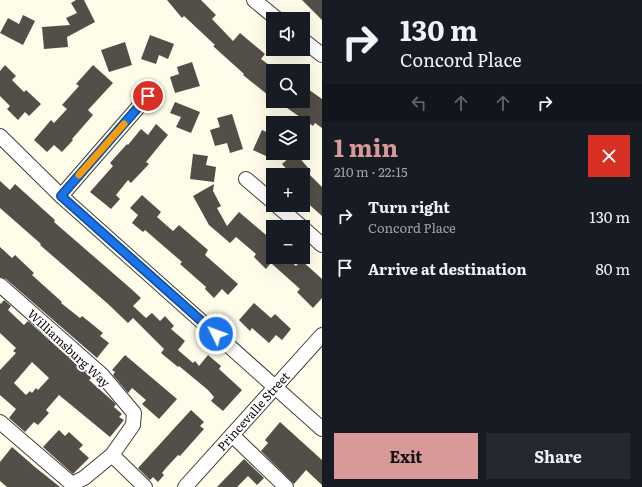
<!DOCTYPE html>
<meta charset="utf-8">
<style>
body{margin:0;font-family:Literata,serif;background:#242831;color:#f1f3f6;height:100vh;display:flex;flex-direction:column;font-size:15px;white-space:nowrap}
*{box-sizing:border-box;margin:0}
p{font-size:13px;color:#9ea1a6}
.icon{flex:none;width:22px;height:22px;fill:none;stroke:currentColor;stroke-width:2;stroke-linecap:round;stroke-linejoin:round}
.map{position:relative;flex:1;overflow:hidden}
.drawer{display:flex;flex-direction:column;background:#171b24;width:320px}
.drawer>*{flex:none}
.top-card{background:#171b24;color:#f1f3f6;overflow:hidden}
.fabs{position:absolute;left:266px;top:12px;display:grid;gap:8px}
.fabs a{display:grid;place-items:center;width:44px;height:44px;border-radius:0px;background:#171b24;box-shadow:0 4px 16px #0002;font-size:20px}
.pin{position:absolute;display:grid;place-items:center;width:34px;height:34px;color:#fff;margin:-17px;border:2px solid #fff;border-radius:50%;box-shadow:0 1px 4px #0007}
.me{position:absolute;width:44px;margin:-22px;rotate:312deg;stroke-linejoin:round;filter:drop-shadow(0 0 3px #0008)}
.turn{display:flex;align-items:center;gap:14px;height:84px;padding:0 12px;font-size:18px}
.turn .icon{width:52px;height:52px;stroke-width:2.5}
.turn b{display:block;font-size:28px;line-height:34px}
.lanes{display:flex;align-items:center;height:38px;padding:0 12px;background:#0003;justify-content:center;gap:20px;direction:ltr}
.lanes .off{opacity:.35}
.round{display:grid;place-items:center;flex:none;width:42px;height:42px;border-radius:0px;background:#242831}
.overview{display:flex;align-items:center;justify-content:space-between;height:68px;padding:0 12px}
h1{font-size:24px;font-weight:700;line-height:30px;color:#d89998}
.primary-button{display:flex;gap:8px;margin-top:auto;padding:8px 12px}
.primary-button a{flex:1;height:46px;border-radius:0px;background:#d89998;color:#111;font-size:16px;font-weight:700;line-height:46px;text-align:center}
.primary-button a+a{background:#242831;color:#f1f3f6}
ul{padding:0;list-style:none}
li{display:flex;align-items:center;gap:12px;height:52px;padding:0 12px}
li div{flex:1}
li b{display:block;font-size:15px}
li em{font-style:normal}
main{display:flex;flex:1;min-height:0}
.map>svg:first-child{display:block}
</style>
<main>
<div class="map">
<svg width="322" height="487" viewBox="0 0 322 487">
<rect width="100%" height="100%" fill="#fffdea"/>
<g fill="#544e48" fill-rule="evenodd">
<polygon points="76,0 84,0 95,22 67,37 68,47 44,49 42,27 70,25 66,18 77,13 71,3"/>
<polygon points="167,0 201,0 216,15 212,19 233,41 240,33 265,54 261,59 273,68 273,99 243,75 244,74 213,46 215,45 184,16 182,18"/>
<polygon points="302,0 322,0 322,20"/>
<polygon points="23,15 35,21 23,45 0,33 8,18 19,24"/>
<polygon points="150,35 174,44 168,59 159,55 156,64 141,59"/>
<polygon points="125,42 132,65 109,72 101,50"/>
<polygon points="192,62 200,86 175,93 170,77 179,74 177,67"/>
<polygon points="5,65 16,76 12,80 24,92 26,90 41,104 29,116 25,112 18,120 7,109 10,106 0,96 0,71"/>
<polygon points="93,65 113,83 88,110 93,115 72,139 73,140 62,152 54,145 47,152 34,140 51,120 54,123 67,109 62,105 79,86 76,84"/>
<polygon points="308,89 322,99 322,128 315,123 313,126 277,101 303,101 303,96"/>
<polygon points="175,102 200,112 191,133 176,127 181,117 170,113"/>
<polygon points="232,114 243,149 230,153 227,143 215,146 210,130 220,127 217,118"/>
<polygon points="156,124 168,135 146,162 149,164 131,183 128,180 116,195 120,199 111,209 90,192 113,166 110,163 127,144 128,145 141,129 148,135"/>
<polygon points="262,130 273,135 273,154 269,149 266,156 253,150"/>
<polygon points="295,153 311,171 308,173 322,187 322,216 303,199 303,175 292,175 282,164"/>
<polygon points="193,154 208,156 206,165 216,167 214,182 190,179"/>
<polygon points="0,181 10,190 15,184 55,220 54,222 129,287 141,298 133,306 146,318 152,313 160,321 165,316 174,326 171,329 185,341 178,350 193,363 195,361 199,366 208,355 221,366 219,369 242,390 223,411 211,401 214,397 208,390 179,366 178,367 161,353 164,349 133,318 128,323 107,303 40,245 41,244 0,208"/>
<polygon points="214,184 213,191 221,206 217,208 227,226 239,212 273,241 273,257 286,257 296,266 301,260 322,279 322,298 313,308 297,292 300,289 271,263 266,269 254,257 256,254 236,237 230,243 209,225 193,196"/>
<polygon points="142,195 161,212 157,217 173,231 179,225 208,250 205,255 238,284 228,295 222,289 214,298 205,289 206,287 180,264 182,262 145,230 143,232 132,223 138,215 130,208"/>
<polygon points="0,247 12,258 15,255 34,273 32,275 62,302 61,303 80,318 82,316 103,333 100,336 109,343 97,358 6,279 0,277"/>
<path d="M4,300l7,6 -3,4 16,15 4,-4 64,57 -3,2 27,24 -2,3 8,7 -3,3 5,3 -14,17 -51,-42 -13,15 3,3 -11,12 -4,-3 -9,10 -16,-14 7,-9 -16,-14v-25l16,-17 -3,-2 3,-3 -16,-15v-30l1,1zM32,362l17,16 -11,12 -2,-2 -4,5 -2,-2 -4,4 -12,-12z"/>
<polygon points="254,303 271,318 275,314 291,329 282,340 276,335 269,343 252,328 250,331 239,320"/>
<polygon points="125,355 177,399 159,419 142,404 146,400 132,388 128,393 113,375 115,372 112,370"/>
<polygon points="191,410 204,422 200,426 204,429 180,456 178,455 166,468 162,473 164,475 158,482 153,477 150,480 138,468"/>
<polygon points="280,422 322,460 322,485 306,470 294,484 261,451 268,443 265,440"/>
<polygon points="59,430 65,436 69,432 83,445 79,449 89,458 73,474 43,447"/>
<polygon points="12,447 35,467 60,487 7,487 0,481 0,462"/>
<polygon points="244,459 264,478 257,485 248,476 237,487 217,487"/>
</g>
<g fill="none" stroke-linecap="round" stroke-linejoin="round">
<defs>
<g id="minor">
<polyline points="254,0 277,19"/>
<polyline points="303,40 322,55"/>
<polyline points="0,136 61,196 322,429"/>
<polyline points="246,179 273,202"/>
<polyline points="61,196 148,96"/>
<polyline points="276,205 302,227"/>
<polyline points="303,228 322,245"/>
<polyline points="0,285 102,375 134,413 133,425 112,455 84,478 72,484"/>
<polyline points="0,422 72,484 73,487"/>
<polyline points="232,435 286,487"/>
<polyline points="112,455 145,487"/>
<polyline points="185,487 322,335"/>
</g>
</defs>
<use href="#minor" stroke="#3f3f3f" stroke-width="16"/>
<use href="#minor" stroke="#fff" stroke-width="14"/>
</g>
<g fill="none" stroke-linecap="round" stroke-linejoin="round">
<defs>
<polyline id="route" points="148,96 61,196 216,334"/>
</defs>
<use href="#route" stroke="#114b97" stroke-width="10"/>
<use href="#route" stroke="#1a73e8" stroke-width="7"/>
<polyline stroke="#f59e0b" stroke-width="7" points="79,175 124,124"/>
</g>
<g text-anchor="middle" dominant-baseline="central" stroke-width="4" stroke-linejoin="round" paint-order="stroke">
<g font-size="12" fill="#0c0c0c" stroke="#fff">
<text transform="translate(69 348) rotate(43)">Williamsburg Way</text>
<text transform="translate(253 411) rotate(-48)">Princevalle Street</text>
</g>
</g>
</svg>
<div class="fabs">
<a><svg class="icon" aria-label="sound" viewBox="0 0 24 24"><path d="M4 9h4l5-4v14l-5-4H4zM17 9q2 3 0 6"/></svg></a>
<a><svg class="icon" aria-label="search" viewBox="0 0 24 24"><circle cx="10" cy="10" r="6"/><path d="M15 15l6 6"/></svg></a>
<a><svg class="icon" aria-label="layers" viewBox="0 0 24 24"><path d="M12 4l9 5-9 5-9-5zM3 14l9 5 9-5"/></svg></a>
<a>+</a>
<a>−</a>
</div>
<div class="pin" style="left:148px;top:96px;background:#d93025"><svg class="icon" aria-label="arrive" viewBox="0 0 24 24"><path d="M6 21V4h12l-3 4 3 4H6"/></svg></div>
<svg class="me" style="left:216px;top:334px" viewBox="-20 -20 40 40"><circle r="17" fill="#1a73e8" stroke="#fff" stroke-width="3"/><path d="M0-11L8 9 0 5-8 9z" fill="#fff"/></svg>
</div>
<section class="drawer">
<div class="top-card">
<div class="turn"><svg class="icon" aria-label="right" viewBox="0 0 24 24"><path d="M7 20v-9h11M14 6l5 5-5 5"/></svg><div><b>130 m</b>Concord Place</div></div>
<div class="lanes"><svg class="icon off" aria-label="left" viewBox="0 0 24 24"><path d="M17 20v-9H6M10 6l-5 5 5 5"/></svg><svg class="icon off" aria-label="ahead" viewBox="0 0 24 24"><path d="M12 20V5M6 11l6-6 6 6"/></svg><svg class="icon off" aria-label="ahead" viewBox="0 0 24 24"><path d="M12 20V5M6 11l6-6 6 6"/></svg><svg class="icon" aria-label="right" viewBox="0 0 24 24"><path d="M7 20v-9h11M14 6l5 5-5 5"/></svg></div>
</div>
<div class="overview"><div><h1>1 min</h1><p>210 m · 22:15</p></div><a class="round" style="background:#d93025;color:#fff"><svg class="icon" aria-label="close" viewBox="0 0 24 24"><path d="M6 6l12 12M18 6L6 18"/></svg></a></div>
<ul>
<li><svg class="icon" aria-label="right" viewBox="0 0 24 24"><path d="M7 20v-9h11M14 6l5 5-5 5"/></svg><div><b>Turn right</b><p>Concord Place</p></div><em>130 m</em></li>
<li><svg class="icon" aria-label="arrive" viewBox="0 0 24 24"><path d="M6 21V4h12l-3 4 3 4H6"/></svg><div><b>Arrive at destination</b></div><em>80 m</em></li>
</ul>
<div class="primary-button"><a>Exit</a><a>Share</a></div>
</section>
</main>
